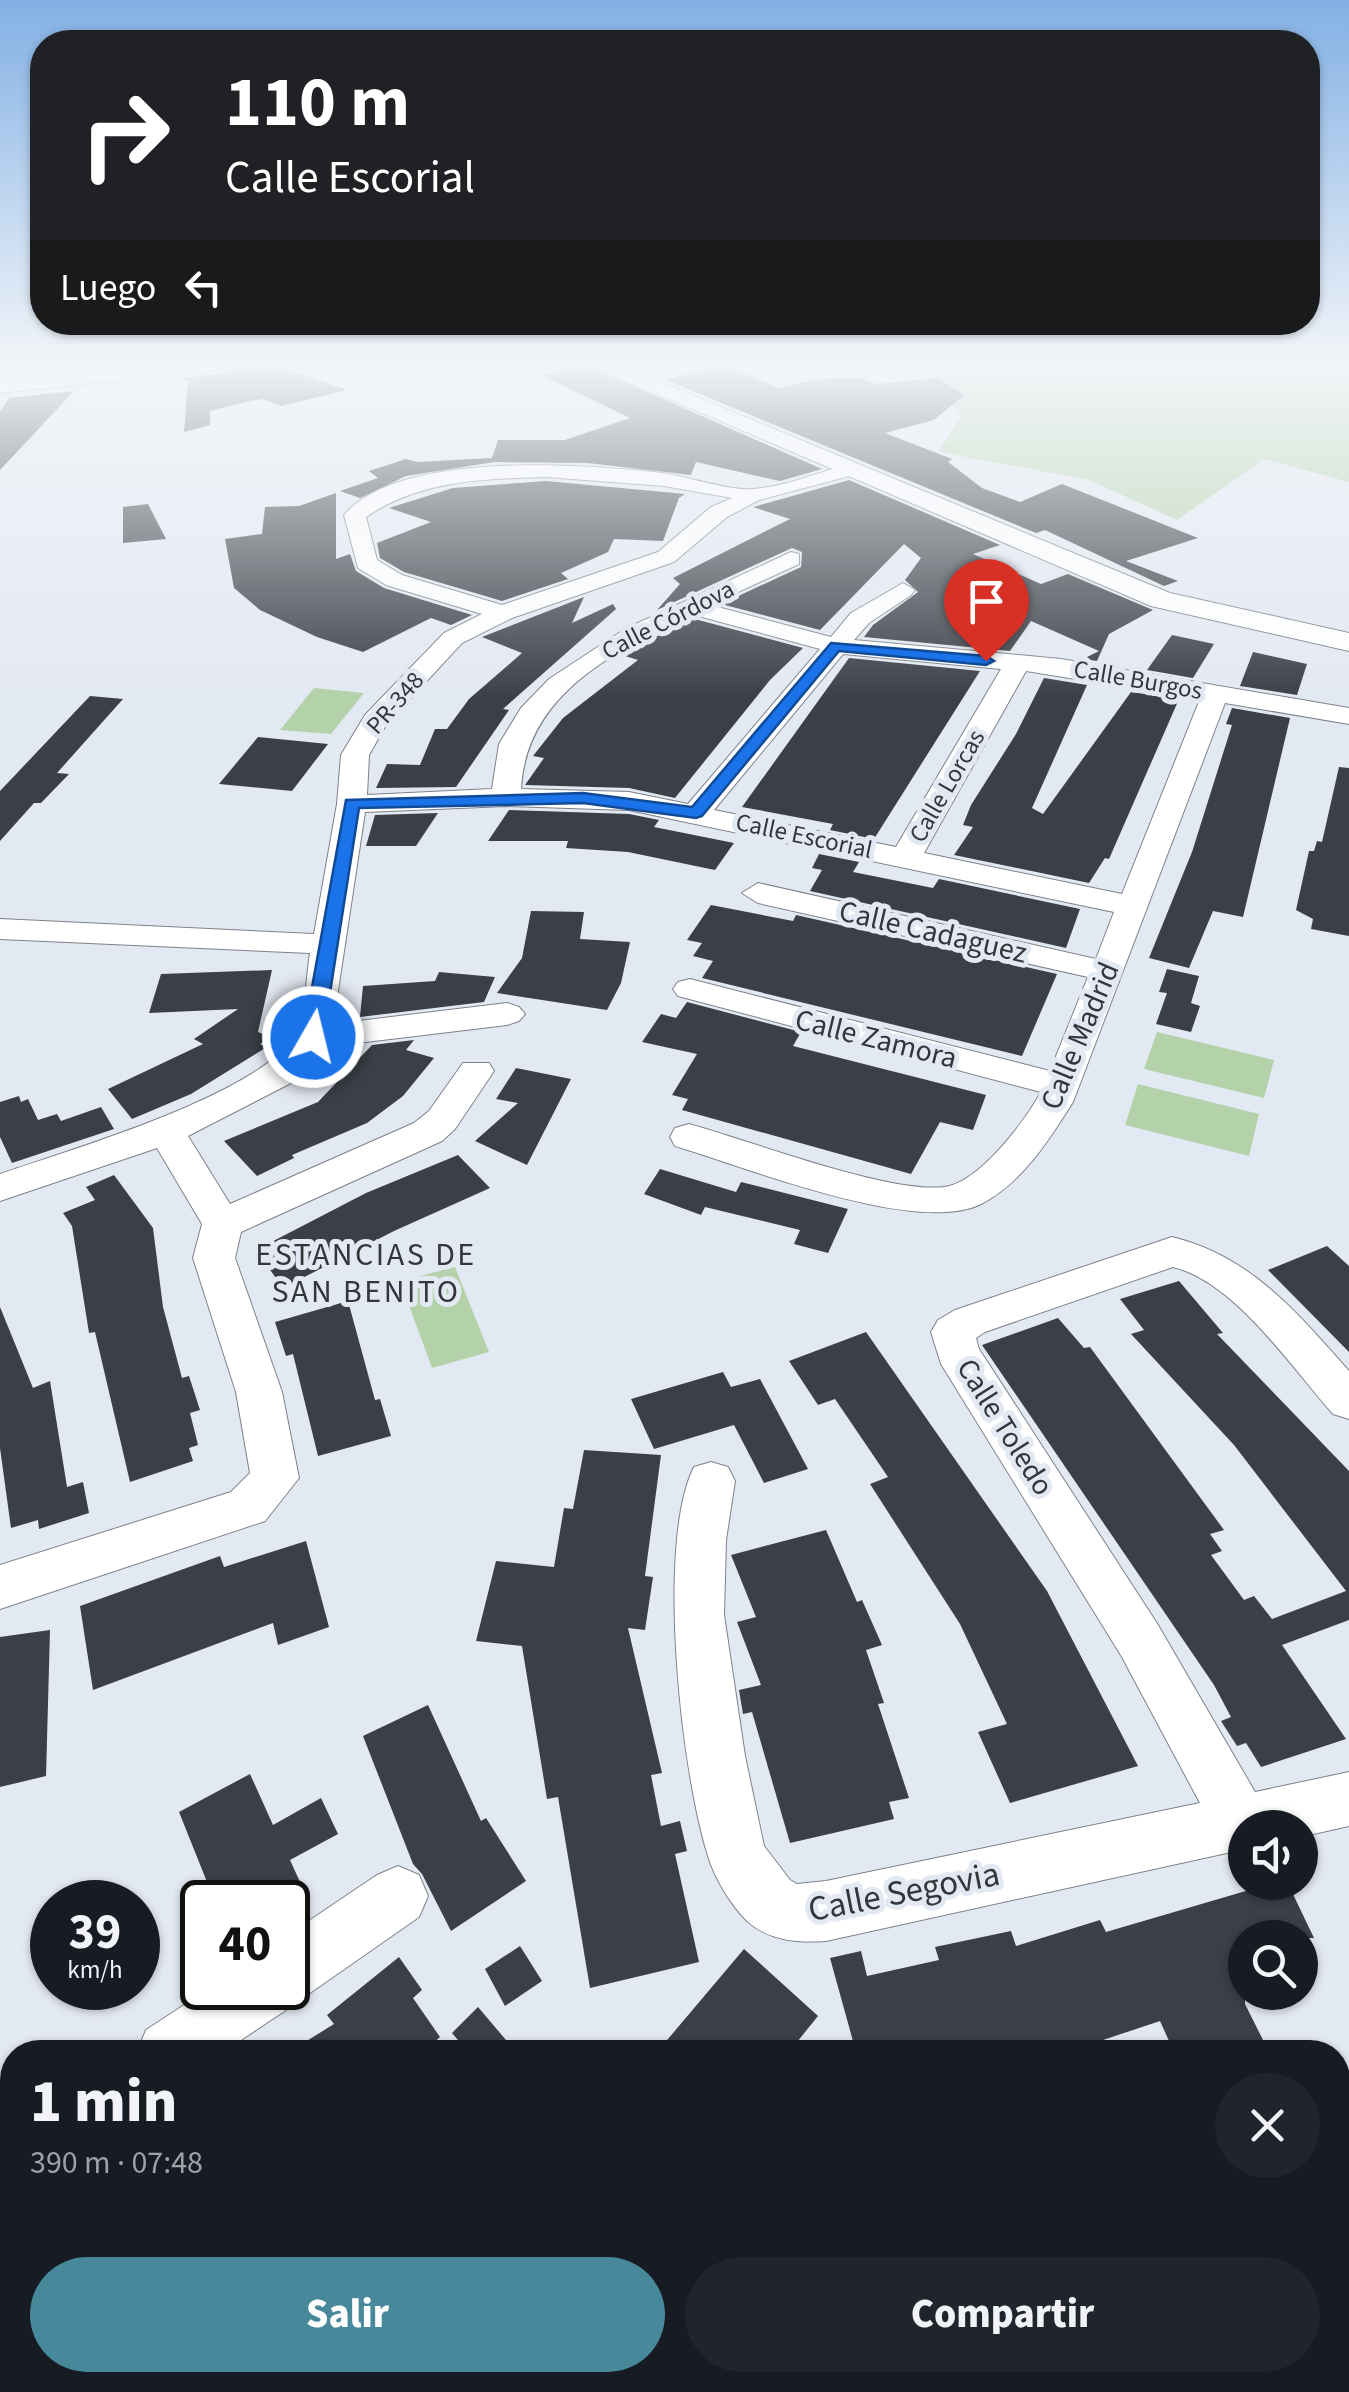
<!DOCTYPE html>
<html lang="es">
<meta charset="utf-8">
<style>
body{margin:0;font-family:"Source Sans 3",sans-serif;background:#20242c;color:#f1f3f6;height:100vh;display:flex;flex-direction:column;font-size:38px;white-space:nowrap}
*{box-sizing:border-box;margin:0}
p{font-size:32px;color:#9ea1a6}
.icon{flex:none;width:55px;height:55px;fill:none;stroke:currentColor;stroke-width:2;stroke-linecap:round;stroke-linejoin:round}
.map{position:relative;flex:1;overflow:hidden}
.details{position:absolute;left:0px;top:2040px;width:1350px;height:352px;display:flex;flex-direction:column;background:#171b24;border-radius:40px 40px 0 0;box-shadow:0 2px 8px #0004}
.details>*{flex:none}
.banner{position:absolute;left:30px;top:30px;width:1290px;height:305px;border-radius:40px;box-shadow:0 2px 8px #0004;background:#202124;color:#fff;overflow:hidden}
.fabs{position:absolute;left:1228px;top:1810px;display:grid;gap:20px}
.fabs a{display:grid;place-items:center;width:90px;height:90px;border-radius:50%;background:#171b24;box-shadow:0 2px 8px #0004;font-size:50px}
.speed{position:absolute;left:30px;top:1880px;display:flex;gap:20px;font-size:50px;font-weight:700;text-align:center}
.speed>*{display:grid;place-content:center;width:130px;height:130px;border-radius:50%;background:#171b24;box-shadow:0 2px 8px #0004;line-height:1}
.speed small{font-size:25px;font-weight:400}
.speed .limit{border:5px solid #111;border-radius:15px;background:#fff;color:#111}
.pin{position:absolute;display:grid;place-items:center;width:85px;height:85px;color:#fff;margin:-102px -42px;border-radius:50% 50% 50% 0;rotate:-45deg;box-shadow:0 0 10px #0007}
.pin .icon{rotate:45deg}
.me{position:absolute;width:110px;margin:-55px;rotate:8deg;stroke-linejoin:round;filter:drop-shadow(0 0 8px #0008)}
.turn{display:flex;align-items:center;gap:35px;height:210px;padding:0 30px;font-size:45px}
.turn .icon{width:130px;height:130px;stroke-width:2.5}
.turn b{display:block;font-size:70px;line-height:85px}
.then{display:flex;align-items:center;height:95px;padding:0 30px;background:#0003;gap:20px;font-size:38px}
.round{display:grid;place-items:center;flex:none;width:105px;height:105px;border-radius:52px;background:#20242c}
.head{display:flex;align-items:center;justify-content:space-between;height:170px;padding:0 30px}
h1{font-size:60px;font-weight:800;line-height:75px}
.action{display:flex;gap:20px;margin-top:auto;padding:20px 30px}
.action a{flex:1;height:115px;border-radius:60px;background:#47889a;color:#fff;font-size:40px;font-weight:800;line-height:115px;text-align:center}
.action a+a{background:#20242c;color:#f1f3f6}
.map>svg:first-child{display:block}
</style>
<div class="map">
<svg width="1349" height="2392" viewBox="0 0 1349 2392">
<rect width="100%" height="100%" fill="#e3e9f2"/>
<g fill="#b3d2aa">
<polygon points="923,364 1304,364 1349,368 1349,482 1264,459 1177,520 1089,480 939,452 961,415"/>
<polygon points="314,688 364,693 331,734 280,730"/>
<polygon points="1157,1032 1274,1060 1264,1098 1144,1069"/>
<polygon points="1138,1084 1259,1114 1249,1156 1125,1125"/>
<polygon points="455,1267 489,1352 432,1368 400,1281"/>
</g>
<g fill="#3b3f46">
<polygon points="238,364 273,364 347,390 281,406 263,399 250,401 210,411 210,425 184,432 188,383 192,383 179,378 226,373"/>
<polygon points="584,364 822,469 780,481 696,462 691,475 588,463 495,462 406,476 360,498 340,491 378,478 369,471 406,459 417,462 492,458 498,440 565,440 630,418 541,375"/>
<polygon points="722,364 779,388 818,379 860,378 877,384 938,378 964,395 934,420 885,433 952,459 948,462 982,488 1020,502 1062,484 1198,538 1126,561 1178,581 1164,586 1045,530 1036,533 666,380"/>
<polygon points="74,391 0,470 0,412 9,398"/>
<polygon points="849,480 1000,545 973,554 1041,584 1068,574 1153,610 1109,634 1097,661 1083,659 1099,651 1031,621 1010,651 864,637 873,625 918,592 905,580 921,558 904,544 820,630 721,604 801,567 802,552 792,548 657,610 680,584 673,578 790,519 753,507"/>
<polygon points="546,481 685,494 679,498 663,541 614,539 608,552 561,573 568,579 502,601 404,572 380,558 377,543 431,522 389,508 453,488"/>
<polygon points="336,493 336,559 350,554 356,571 384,588 472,615 451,625 431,618 363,652 317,637 260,610 234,588 225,539 262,534 265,507 299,506"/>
<polygon points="148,504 166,539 123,543 123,507"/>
<polygon points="584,597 572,623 613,604 616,609 503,709 509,710 456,787 376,788 387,764 420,765 435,729 447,729 469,699 522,653 482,637"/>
<polygon points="691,618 803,648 770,680 675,798 629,788 525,785 544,758 533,756 563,718 638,660 622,655"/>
<polygon points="1172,635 1214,644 1193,678 1147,670"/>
<polygon points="1253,652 1307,664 1297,695 1240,686"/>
<polygon points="849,658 980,671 874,839 830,830 833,824 742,807"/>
<polygon points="1044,678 1087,685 1032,808 1043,814 1131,692 1179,699 1109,859 1105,858 1089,883 954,855 973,827 963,825 971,805 1016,734"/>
<polygon points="90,696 123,699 57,773 69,774 41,803 34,803 0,841 0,791"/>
<polygon points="1232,708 1290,718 1243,917 1213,911 1189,968 1149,958 1192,852 1232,725 1226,724"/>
<polygon points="258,737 328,744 292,791 219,784"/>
<polygon points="1339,767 1349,768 1349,936 1311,929 1313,919 1296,910 1309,851 1314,851 1317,841 1322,842"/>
<polygon points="509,810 629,814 659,820 654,827 734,843 715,870 628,852 566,848 568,841 488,841"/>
<polygon points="438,813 416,846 366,846 375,815"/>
<polygon points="819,854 859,862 853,872 933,888 939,879 1080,909 1066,948 810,891 822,870 812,868"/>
<polygon points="711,905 793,921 796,915 1057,974 1022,1056 702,978 713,961 693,956 702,943 687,940"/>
<polygon points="531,911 584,912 580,939 630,942 621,983 607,1010 497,993 522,958"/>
<polygon points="1167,969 1199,976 1191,1003 1200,1006 1191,1032 1156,1024 1167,993 1159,992"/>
<polygon points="272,970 258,1032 270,1037 260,1044 267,1047 191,1094 132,1119 108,1089 203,1044 194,1039 238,1009 149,1013 161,974"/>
<polygon points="439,972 495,977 484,1002 360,1017 363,986 435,981"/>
<polygon points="687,1002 801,1032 793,1046 986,1095 973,1130 940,1122 911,1174 682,1110 688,1099 672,1095 697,1054 642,1042 661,1014 676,1018"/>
<polygon points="414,1040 406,1050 434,1058 403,1096 367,1123 292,1155 294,1158 257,1176 224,1141 318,1102 372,1045"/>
<polygon points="516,1068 571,1079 527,1165 475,1141 518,1103 496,1099"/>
<polygon points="19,1096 21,1102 28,1099 38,1120 57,1114 61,1121 101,1107 114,1129 12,1163 0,1137 0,1102"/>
<polygon points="458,1155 490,1188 394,1231 283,1288 256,1250 366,1193"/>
<polygon points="660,1169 736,1192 741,1182 848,1209 828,1253 794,1244 800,1230 705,1207 701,1215 644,1194"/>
<polygon points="114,1175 153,1228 163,1307 182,1378 189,1376 200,1410 190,1413 198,1445 189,1448 193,1461 130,1482 95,1332 89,1333 72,1226 63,1213 95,1200 86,1187"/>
<polygon points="1327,1246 1349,1266 1349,1352 1268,1270"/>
<polygon points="1179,1281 1223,1333 1217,1334 1349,1471 1349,1620 1282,1645 1346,1739 1261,1767 1246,1743 1237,1746 1221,1721 1231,1717 1214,1685 982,1345 1058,1318 1084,1348 1090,1347 1224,1530 1210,1534 1222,1551 1211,1555 1244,1600 1254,1596 1272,1619 1346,1591 1234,1445 1131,1334 1144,1330 1120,1299"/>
<polygon points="348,1301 375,1400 380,1399 391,1436 318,1456 293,1354 286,1356 275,1322"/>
<polygon points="0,1307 33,1388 50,1381 67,1487 83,1482 89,1513 39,1529 38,1520 11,1528 0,1448"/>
<polygon points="866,1332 1047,1591 1138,1766 1010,1803 978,1732 1007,1724 960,1624 870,1484 888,1477 835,1399 818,1405 789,1361"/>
<polygon points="723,1372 731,1387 760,1379 808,1469 764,1483 734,1425 654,1449 631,1399"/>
<polygon points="584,1450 661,1455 645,1576 653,1577 645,1630 628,1628 662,1773 651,1775 661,1826 680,1821 687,1851 675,1854 699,1962 590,1988 558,1797 547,1799 522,1646 476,1641 496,1561 554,1567 564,1508 573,1509"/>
<polygon points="826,1530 857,1602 862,1600 882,1645 866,1650 884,1703 878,1704 909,1798 889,1802 894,1819 790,1843 752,1712 743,1714 739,1690 761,1685 737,1622 756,1617 731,1555"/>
<polygon points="306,1541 329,1627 278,1645 273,1623 93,1690 80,1606 220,1556 224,1567"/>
<polygon points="50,1630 46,1776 0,1787 0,1637"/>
<polygon points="428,1705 481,1821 486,1818 526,1881 451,1931 422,1874 413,1864 363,1736"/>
<polygon points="250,1774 273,1825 321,1798 338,1834 290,1860 300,1882 264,1902 215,1902 179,1812"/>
<polygon points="1256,1888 1260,1897 1291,1890 1314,1938 1245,1938 1245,2004 1265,2044 1239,2052 1174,2052 1160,2021 1067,2052 856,2052 830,1958 861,1951 867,1976 939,1960 935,1947 1011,1931 1016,1946 1100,1920 1106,1932"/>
<polygon points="520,1946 542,1981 505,2006 485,1969"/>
<polygon points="744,1949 818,2016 789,2052 657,2052"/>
<polygon points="399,1957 422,1990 413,1998 440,2037 423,2052 289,2052 334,2024 327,2015"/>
<polygon points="478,2007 506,2040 493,2052 468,2052 452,2033"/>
</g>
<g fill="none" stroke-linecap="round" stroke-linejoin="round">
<defs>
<g id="minor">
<polygon points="181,364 235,364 226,369 0,393 0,383"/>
<polygon points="685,364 718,364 634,384 625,379"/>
<path d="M850,464l7,2v8l-98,26 -32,17 -53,45 -162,56 -50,25 -76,82 -17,30 -2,40 125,-6 7,-45 22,-36 28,-29 76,-50 166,-77 8,2v10l-89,41 121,32 20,-24 52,-30 12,7 -4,5 -42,28 -15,17 207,19 288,49v16l-124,-21 -152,399c-24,38 -51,81 -92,102 -64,32 -235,-37 -306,-58l-5,-9 5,-9 14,-4c59,16 200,70 255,63 35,-4 81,-66 97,-95l-363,-96 -5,-7 5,-7 12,-3 360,92 38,-94 -330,-74 -16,-10 16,-10 338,76 18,-47 -485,-102 -123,-4 -141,6 -32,212 174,-21 12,4 6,7 -6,7 -12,4 -183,22 -33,36 -103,53 42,68 184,-81 15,-12 34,-48h26l5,8 -39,58 -13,12 -201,91 -6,26 47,134 17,86 -34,43 -265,88v-44l231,-73 19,-19 -14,-81 -43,-134 9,-34 -45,-76 -157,53v-27c67,-23 259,-79 294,-138 12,-21 12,-59 16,-83l-310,-14v-20l314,15 23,-130 4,-49 24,-40 79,-82 38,-19 -96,-29 -28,-17 -14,-53c56,-65 240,-51 319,-42 26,4 66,18 90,16 32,-2 66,-17 97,-25zM546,477l118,9 68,12 -21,9 -53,45 -156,53 -100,-30 -25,-15 -11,-43c54,-37 116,-38 180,-40zM691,614l129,35 -132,155 -59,-12 -108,-3c5,-95 93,-137 170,-175zM843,654l158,15 -105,178 -182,-37zM1026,671l174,28 -78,195 -198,-41z"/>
<path d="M1172,1237c79,19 125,76 177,134v48l-16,-5c-41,-46 -98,-132 -160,-147l-188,65 -9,6 3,11 179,276 97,167 94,-20v54l-49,11v-9h-55v21l-419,92c-28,2 -57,0 -79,-20 -15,-15 -30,-39 -37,-59 -28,-81 -55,-318 -16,-395l17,-5 17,5 7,14 -9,59 -2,75 21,141 19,90 26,34 7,4 29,-3 374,-78 -78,-146 -181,-293 -10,-32 7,-12 17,-10z"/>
<polygon points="398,1866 419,1875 428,1896 419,1917 310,1993 289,2001 286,2010 223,2052 137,2052 146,2030 210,1988 288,1988 288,1935 377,1875"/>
<polygon points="12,2125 12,2194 0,2199 0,2130"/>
</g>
<polygon id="major" points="588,364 617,364 1170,593 1349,633 1349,651 1151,606"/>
</defs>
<use href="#minor" stroke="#7d828a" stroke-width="2"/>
<use href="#major" stroke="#7d828a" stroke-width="2"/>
<use href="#minor" fill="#fff" fill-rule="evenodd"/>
<use href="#major" fill="#fff" fill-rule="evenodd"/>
</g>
<linearGradient id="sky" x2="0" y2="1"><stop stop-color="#82b0e4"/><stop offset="0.52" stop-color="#f2f5f9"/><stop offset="1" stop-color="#f2f5f9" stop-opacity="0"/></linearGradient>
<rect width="1349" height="698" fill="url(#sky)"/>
<polygon fill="#1a73e8" stroke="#114b97" stroke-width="2.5" points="831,643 986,656 994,661 986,665 839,651 702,816 696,818 583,803 359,808 323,1037 320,1042 306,1042 303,1037 346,800 583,793 692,807"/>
<g text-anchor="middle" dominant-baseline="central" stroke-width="10" stroke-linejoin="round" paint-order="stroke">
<g font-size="25" fill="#34363a" stroke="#e3e9f2">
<text transform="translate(668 620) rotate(-27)">Calle Córdova</text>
<text transform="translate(1138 680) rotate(10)">Calle Burgos</text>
<text transform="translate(395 703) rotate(-49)">PR-348</text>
<text transform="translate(947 786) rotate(-60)">Calle Lorcas</text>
<text transform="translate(804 836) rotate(12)">Calle Escorial</text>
</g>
<g font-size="30" fill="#34363a" stroke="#e3e9f2">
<text transform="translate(933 932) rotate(13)">Calle Cadaguez</text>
<text transform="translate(1080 1036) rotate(-67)">Calle Madrid</text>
<text transform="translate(876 1039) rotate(14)">Calle Zamora</text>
<text transform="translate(1005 1427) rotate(58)">Calle Toledo</text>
</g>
<g font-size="32" letter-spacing="2.5" fill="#34363a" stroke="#e3e9f2">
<text x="366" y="1255">ESTANCIAS DE<tspan x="366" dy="37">SAN BENITO</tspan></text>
</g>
<g font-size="35" fill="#34363a" stroke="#e3e9f2">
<text transform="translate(904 1892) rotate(-11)">Calle Segovia</text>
</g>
</g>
</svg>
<div class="fabs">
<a><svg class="icon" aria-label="sound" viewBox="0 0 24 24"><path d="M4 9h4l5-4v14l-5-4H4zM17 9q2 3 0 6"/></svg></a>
<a><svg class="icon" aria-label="search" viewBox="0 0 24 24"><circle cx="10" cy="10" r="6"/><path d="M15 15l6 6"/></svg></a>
</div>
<div class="speed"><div>39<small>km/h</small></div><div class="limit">40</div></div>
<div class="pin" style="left:986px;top:661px;background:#d93025"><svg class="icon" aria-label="arrive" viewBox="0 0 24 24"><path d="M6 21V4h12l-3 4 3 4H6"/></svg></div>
<svg class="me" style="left:313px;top:1037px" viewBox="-20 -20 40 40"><circle r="17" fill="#1a73e8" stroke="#fff" stroke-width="3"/><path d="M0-11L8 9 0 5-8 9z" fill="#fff"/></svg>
<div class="banner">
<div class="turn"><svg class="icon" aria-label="right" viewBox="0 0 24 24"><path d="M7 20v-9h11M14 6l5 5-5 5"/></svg><div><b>110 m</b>Calle Escorial</div></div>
<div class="then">Luego<svg class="icon" aria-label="left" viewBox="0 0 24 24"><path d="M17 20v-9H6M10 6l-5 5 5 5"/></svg></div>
</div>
<section class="details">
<div class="head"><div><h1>1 min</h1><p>390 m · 07:48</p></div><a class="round"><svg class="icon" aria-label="close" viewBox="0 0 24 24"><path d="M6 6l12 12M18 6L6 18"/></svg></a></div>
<div class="action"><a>Salir</a><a>Compartir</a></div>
</section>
</div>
